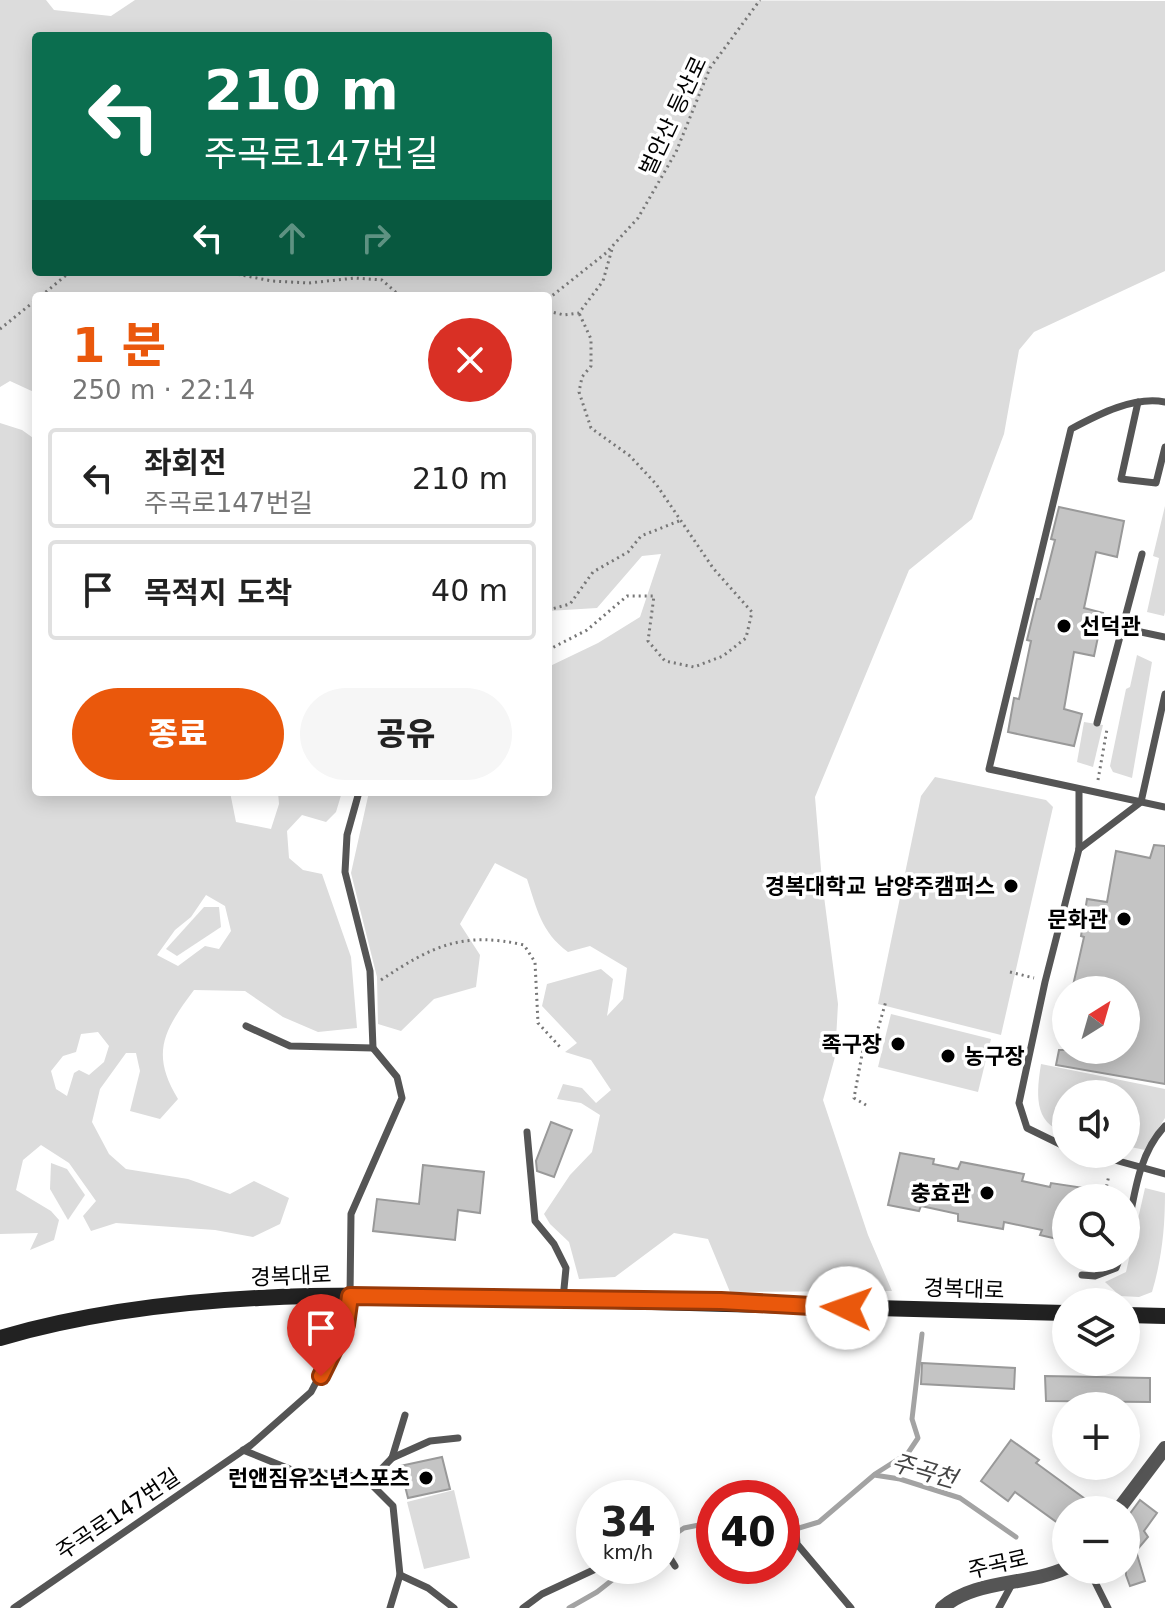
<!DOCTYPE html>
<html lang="ko">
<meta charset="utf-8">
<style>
body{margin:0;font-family:"DejaVu Sans","Noto Sans KR",sans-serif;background:#f6f6f6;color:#222;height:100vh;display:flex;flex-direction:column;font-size:30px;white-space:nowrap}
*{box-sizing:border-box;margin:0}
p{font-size:26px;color:#767676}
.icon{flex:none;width:44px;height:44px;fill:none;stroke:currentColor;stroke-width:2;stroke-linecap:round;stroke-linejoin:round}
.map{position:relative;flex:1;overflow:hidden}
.drawer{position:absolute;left:32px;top:292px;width:520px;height:504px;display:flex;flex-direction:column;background:#fff;border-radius:8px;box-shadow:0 4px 20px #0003}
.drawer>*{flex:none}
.top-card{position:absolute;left:32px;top:32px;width:520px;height:244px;border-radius:8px;box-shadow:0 4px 20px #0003;background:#0b6e4f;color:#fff;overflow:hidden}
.needle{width:52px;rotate:37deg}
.controls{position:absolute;left:1052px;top:976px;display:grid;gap:16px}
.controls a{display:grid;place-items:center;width:88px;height:88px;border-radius:50%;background:#fff;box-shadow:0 4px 20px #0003;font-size:40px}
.speed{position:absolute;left:576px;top:1480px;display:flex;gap:16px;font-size:40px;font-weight:700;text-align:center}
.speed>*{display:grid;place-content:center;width:104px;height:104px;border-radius:50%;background:#fff;box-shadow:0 4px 20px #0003;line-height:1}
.speed small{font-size:20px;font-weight:400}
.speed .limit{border:12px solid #d22;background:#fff;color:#111}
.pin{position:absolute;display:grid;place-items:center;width:68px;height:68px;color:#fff;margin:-82px -34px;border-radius:50% 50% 50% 0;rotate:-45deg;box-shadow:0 0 8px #0007}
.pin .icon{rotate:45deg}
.me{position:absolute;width:88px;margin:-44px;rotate:273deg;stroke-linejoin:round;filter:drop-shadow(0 0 6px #0008)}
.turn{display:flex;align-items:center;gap:28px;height:168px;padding:0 40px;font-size:36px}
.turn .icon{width:104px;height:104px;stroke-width:2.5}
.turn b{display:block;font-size:56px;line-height:68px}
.lanes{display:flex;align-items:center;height:76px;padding:0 40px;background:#0003;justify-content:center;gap:40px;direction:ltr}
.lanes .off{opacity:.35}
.round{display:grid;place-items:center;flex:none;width:84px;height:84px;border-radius:42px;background:#f6f6f6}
.overview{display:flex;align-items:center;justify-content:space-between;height:136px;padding:0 40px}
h1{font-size:48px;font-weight:800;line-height:60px;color:#ea580c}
.cta{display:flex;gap:16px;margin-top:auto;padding:16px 40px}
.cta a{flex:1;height:92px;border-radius:48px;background:#ea580c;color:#fff;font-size:32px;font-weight:800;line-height:92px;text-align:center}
.cta a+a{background:#f6f6f6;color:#222}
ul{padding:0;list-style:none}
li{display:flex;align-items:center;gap:24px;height:100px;margin:0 16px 12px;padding:0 24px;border:4px solid #e0e0e0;border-radius:8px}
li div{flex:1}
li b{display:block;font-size:30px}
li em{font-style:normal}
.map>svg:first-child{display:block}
</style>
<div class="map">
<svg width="1165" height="1608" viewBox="0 0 1165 1608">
<rect width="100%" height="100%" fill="#fff"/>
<g fill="#dcdcdc" fill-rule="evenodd">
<path d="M0,0h46l8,10 57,6 24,-16 1030,1v270l-131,61 -15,18 -15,84 -32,85 -63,51 -94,227 7,84 16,123 -3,53 -12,43 45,135 24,56 -162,1 -22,-53 -34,-6 -59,44 -36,2 -10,-37 -19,-18 -6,-10 26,-39 22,-23 8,-37 -19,-12 -24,-4 6,-15 19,4 14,15 15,-13 -20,-30 -26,-8 12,-9 -35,-37 5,-22 54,-15 12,10 -6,37 16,-17 4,-31 -37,-22 -22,6c-27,-20 -31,-43 -41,-73l-32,-16 -35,61 20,31 -4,32 -42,12 -33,32 -23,-7 -1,-47 -26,-104 18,-81h179v-125l50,-24 42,-26 21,-63 -19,2 -45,52 -49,3v-315h-512v97l-26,-12 -10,6zM36,36h512v236h-512z"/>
<path d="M0,423l22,7 14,10v352h194l6,30 35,7 8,-25 -1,-12h64l-6,20 -10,10 -24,-7 -15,16 2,27 14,12 19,4 29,83 6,71 -39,4 -35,-15 -38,-26 -51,-1c-30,40 -44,63 -16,109l-18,20 -30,-8 10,-40 -4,-18h-10l-26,36 -8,33 17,32 17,15 62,10 42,15 24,-13 35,17 -9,26 -27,13 -38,-7 -99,-7 -25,8 -8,-15 13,-15 -27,-38 -28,-18 -18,15 -7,30 35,21 8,9 -5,20 -24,10 8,-17 -38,1zM206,895l19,11 6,25 -12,18 -14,-3 -27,20 -21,-11 18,-25 16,-13zM98,1032l11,14 -5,16 -15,13 -10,-5 -5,3 -7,23 -11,-7 -5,-18 12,-15 13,-4 5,-18z"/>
<polygon points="1165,506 1165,612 1164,616 1147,612 1159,558 1153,556"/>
<polygon points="1137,655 1152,662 1132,778 1113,772 1110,766 1126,689 1130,687"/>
<polygon points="1084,722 1103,725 1093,767 1077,762"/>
<polygon points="935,777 1046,800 1053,807 1001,1035 878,1004 921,796"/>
<polygon points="204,907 219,907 221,927 177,956 166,949"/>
<polygon points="891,1014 991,1039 978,1092 878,1067"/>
<path d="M1041,1064l124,25v29l-20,32 -19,-4v-52h-60v38c-34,-7 -29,-42 -25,-68z"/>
<polygon points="51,1163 67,1169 85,1195 68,1220 50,1189"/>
<path d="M1145,1188l20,5c0,35 -3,65 -13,99l-13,5 -19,-1 -15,-14 21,-10z"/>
<polygon points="454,1490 470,1558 424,1569 407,1502"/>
</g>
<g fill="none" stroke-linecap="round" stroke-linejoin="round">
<g stroke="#a3a3a3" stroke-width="5">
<polyline points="875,1474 908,1453 918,1438 912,1419 922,1334"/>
<polyline points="782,1533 819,1522 874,1475 900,1479 960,1498 1016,1537"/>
<polyline points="662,1543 684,1528 714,1522"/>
<polyline points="569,1608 597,1592 630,1566"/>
</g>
</g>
<g fill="#c4c4c4" stroke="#999" stroke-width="2">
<polygon points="1059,507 1124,521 1117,557 1096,552 1084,608 1103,613 1094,656 1074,652 1064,709 1082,714 1074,746 1008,732 1014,698 1019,699 1031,641 1027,640 1037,599 1040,599 1055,540 1051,539"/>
<polygon points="1154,845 1165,846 1165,1084 1056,1065 1059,1050 1126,1050 1126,990 1072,990 1084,937 1081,936 1087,899 1107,902 1116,851 1150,858"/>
<polygon points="551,1122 572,1130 554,1177 537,1171 536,1161"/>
<polygon points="900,1153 934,1159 933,1164 958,1169 961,1162 1024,1174 1022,1181 1050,1187 1051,1183 1104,1191 1103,1198 1066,1198 1066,1241 1040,1235 1042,1230 1004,1222 1003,1229 958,1221 958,1214 921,1206 919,1211 888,1205"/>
<polygon points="423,1165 484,1172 480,1213 458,1210 455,1240 373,1231 377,1199 419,1204"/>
<polygon points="922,1363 1015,1368 1014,1389 921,1384"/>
<polygon points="1045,1376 1150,1378 1150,1402 1046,1401"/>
<polygon points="1011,1440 1039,1460 1036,1463 1088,1501 1082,1510 1066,1510 1066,1529 1015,1492 1008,1501 981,1481"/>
<polygon points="442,1457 450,1489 408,1498 400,1466"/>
<polygon points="1140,1500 1157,1513 1144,1531 1148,1537 1136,1551 1145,1581 1130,1586 1126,1575 1126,1519"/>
</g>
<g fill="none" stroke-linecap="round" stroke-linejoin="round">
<g stroke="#777" stroke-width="3" stroke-dasharray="2 4" stroke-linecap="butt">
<polyline points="226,272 272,281 309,283 355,278 382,280 400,296"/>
<polyline points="41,296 70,272"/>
<polyline points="548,299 606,253 638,218 676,152 710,68 760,0"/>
<polyline points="548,311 564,315 579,313 603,281 612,249"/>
<polyline points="0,329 36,300"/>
<polyline points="548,610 570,604 593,572 628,552 641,536 679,521"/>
<polyline points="548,650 587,630 627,596 654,596 648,641 665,661 694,667 723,656 746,638 752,612 713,568 656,484 630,456 591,428 579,392 582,377 591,366 591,339 579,313"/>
<polyline points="1098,780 1107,729"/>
<polyline points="1010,972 1034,978"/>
<path d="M381,980c51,-34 82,-49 143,-35l11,17 3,61 22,24"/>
<polyline points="866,1105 854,1098 863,1049 876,1036 886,1001"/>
<polyline points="1104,1198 1109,1175"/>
</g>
<g stroke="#555" stroke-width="7">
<polyline points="1138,402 1121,479 1156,483 1165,447"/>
<path d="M1165,402c-31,-6 -66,12 -94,27l-82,340 176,38"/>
<polyline points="1122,628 1165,637"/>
<polyline points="1097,723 1142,554"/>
<polyline points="1079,849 1141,802 1165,694"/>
<polyline points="246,1026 290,1046 373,1048"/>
<polyline points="527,1132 535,1221 554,1244 566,1268 563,1299"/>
<polyline points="1066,1147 1027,1128 1019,1103 1045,982 1079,849 1079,790"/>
<polyline points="1093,1154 1165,1174"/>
<path d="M1126,1237c8,-37 11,-82 39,-111"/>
<polyline points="1082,1275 1095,1276 1116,1268 1120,1258"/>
<polyline points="243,1450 292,1470 364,1477 393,1506 400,1575 390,1608"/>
<polyline points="392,1458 430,1441 458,1438"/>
<polyline points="369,1482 392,1458 405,1415"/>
<polyline points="787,1504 795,1519 797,1544 851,1608"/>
<polyline points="662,1555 670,1558 675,1566"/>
<polyline points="1089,1570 1108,1608"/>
<polyline points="400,1575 428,1588 454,1608"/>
<polyline points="14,1608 251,1445 311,1392 346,1325 350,1296 351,1214 402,1098 397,1077 373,1048 370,971 345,872 347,835 359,792"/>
<polyline points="523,1608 542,1594 602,1566"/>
<polyline points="999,1608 1012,1584"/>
</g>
<g stroke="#555" stroke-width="14">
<polyline points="1118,1510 1165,1448"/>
<path d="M942,1608c33,-29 85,-22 124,-40"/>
</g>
<g stroke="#222" stroke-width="16">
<polyline points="1126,1315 1165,1316"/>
<path d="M0,1338c176,-51 359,-44 540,-39 176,4 351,10 526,14"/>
</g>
</g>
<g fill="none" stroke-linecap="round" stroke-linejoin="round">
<defs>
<polyline id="route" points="321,1376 346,1325 350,1296 721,1301 847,1308"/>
</defs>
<use href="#route" stroke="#983908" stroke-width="20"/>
<use href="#route" stroke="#ea580c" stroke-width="14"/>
</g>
<g fill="#000" stroke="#fff" stroke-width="3">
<circle cx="1064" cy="626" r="8"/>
<circle cx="1011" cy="886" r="8"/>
<circle cx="1124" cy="919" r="8"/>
<circle cx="898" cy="1044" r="8"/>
<circle cx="948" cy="1056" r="8"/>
<circle cx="987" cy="1193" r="8"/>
<circle cx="426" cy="1478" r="8"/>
</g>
<g text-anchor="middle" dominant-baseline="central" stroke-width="7" stroke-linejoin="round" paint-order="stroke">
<g font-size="22" fill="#000" stroke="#fff">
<text transform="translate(673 116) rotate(-65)">벌안산 등산로</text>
<text transform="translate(291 1276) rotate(-2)">경복대로</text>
<text transform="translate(964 1289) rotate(2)">경복대로</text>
<text transform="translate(118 1514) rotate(-34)">주곡로147번길</text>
<text transform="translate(998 1564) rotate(-13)">주곡로</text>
</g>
<g font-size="22" font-weight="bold" fill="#000" stroke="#fff" text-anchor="end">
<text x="1080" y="626" text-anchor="start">선덕관</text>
<text x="995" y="886">경복대학교 남양주캠퍼스</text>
<text x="1108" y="919">문화관</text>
<text x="882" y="1044">족구장</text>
<text x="964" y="1056" text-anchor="start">농구장</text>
<text x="971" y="1193">충효관</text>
<text x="410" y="1478">런앤짐유소년스포츠</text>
</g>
<g font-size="24" font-style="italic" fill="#444" stroke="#fff">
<text transform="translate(924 1471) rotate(16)">주곡천</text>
</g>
</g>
</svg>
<div class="controls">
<a><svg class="needle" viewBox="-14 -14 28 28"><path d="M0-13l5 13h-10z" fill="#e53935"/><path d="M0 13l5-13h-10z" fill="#767676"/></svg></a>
<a><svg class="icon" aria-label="sound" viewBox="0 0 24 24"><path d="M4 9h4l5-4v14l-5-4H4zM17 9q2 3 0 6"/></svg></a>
<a><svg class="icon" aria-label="search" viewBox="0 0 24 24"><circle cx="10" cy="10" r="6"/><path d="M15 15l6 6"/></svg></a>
<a><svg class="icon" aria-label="layers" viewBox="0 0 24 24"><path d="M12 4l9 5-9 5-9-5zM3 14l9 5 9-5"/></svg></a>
<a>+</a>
<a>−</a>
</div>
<div class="speed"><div>34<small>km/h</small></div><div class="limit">40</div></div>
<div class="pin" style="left:321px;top:1376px;background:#d93025"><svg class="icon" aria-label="arrive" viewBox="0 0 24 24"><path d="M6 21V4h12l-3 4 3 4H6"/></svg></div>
<svg class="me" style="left:847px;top:1308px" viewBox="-20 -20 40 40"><circle r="19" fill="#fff"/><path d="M0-13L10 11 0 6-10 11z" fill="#ea580c"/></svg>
<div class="top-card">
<div class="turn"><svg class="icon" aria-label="left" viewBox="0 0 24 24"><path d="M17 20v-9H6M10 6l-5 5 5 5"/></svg><div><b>210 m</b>주곡로147번길</div></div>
<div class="lanes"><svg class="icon" aria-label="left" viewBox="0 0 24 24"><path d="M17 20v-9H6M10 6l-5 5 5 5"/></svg><svg class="icon off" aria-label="ahead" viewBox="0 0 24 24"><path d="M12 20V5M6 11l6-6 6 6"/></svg><svg class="icon off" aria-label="right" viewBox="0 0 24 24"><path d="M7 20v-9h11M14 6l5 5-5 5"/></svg></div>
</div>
<section class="drawer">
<div class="overview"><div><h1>1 분</h1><p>250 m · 22:14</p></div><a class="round" style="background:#d93025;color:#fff"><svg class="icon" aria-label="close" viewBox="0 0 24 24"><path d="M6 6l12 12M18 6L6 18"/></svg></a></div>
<ul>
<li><svg class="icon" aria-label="left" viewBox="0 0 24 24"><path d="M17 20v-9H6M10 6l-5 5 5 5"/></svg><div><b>좌회전</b><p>주곡로147번길</p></div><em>210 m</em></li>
<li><svg class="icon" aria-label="arrive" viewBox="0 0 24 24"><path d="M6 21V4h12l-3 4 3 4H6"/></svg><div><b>목적지 도착</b></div><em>40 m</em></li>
</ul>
<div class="cta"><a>종료</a><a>공유</a></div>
</section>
</div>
